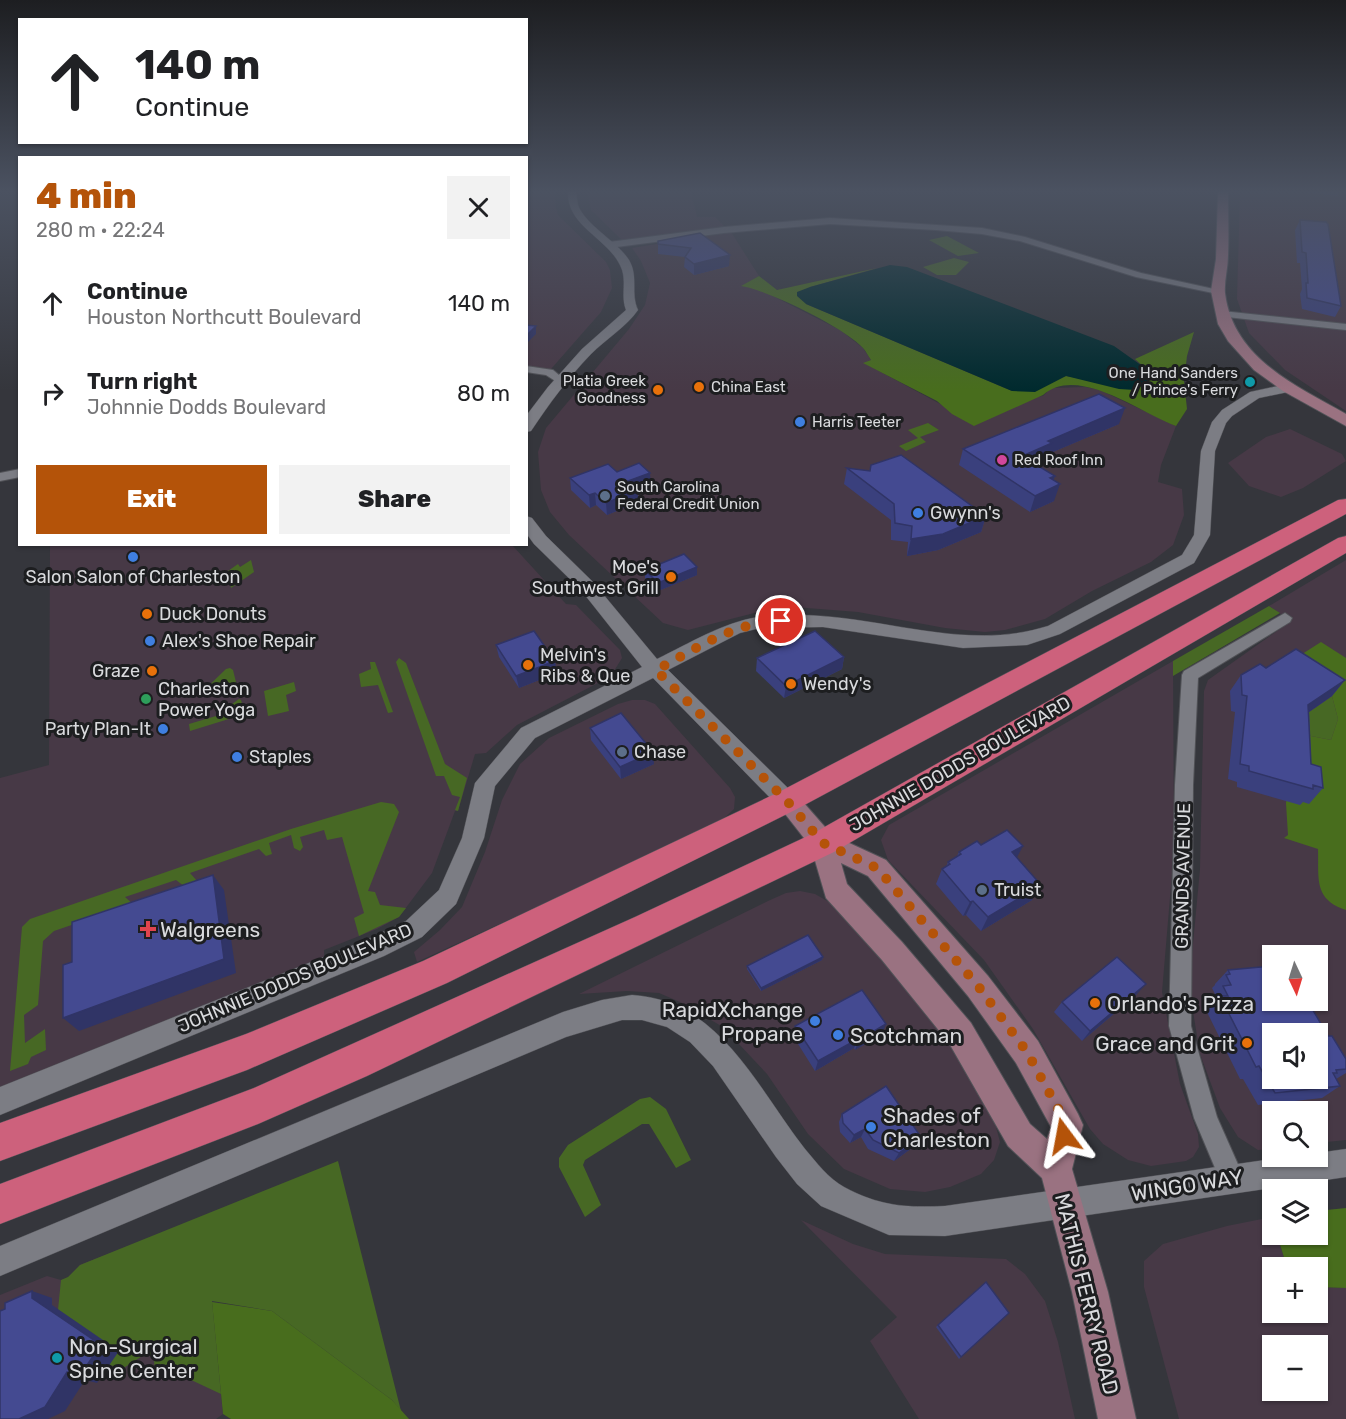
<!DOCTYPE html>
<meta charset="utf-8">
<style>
body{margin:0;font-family:Rubik,sans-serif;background:#f2f2f2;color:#202124;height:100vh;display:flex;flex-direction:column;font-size:22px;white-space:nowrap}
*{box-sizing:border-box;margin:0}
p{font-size:20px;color:#757577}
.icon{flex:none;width:33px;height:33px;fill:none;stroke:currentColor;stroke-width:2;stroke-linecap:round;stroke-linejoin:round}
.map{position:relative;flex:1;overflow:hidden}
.drawer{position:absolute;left:18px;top:156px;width:510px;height:390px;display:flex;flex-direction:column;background:#fff;border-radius:0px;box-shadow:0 2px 4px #0004}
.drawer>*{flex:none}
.hud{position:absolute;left:18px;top:18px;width:510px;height:126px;border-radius:0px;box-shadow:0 2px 4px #0004;background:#fff;color:#202124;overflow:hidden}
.needle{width:39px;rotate:176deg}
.fabs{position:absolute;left:1262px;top:945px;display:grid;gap:12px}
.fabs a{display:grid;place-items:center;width:66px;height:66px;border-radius:0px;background:#fff;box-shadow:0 2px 4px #0004;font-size:30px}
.pin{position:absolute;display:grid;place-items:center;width:51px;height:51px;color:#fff;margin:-26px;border:3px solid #fff;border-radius:50%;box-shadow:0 2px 6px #0007}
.me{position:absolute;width:66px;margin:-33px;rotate:347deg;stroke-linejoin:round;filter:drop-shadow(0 0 4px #0008)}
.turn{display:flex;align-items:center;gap:21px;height:126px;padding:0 18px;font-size:27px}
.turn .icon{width:78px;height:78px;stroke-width:2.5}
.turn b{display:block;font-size:42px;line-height:51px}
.round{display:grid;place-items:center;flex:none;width:63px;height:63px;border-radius:0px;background:#f2f2f2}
.headline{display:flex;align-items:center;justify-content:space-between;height:102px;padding:0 18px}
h1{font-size:36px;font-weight:800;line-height:45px;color:#b45309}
.cta{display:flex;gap:12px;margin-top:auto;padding:12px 18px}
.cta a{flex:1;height:69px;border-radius:0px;background:#b45309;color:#fff;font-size:24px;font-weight:800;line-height:69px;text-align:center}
.cta a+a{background:#f2f2f2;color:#202124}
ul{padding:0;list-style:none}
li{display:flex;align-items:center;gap:18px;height:90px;padding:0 18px}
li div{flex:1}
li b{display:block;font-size:22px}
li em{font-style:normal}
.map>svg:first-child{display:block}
</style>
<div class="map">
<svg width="1346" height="1419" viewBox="0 0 1346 1419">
<rect width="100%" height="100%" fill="#35363c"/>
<g fill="#473946" fill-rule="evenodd">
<polygon points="526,192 555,192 556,208 558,215 606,262 610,270 612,288 601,312 551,369 545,369 527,367"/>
<polygon points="587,192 691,192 697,217 715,217 726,228 623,241 591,210"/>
<polygon points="1240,192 1346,192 1346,411 1285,370 1249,333 1237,299"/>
<polygon points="731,232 759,276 742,286 757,288 840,330 863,348 871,360 864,363 944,406 1043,396 1051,388 1085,387 1100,390 1176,426 1161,465 1158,482 1182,489 1184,515 1173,545 1151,562 1092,591 1045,619 1005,630 985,632 945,628 858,612 781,606 688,630 663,623 569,535 550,512 541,490 538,452 546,428 629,329 645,305 650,283 641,261 632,248"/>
<polygon points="1290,429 1342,454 1346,461 1303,488 1281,497 1249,486 1228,463 1266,437"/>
<polygon points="50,545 512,545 566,604 576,605 620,650 622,658 614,671 598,683 517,725 486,753 475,754 458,811 455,811 432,873 399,917 377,929 324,950 324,958 0,1089 0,778 49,765"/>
<path d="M1346,560v580l-29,3v-31h-45v37l-14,1 -20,-13 -18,-29 -20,-54 -11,-67 11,-118 4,-178 4,-11 83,-59 -22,-15zM1272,956h45v44h-45zM1272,1034h45v44h-45z"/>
<polygon points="1173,661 1174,850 1162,992 1180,1084 1198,1134 1199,1147 1193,1157 1186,1161 1151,1166 1128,1160 1103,1144 1090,1129 1033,1029 984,960 888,860 881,840 889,825"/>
<polygon points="632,700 645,700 655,704 730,788 735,797 734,809 718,824 417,962 414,952 440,930 462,907 485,852 502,800 520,764 549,738 618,704"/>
<polygon points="800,891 815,894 829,902 864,936 954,1048 995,1123 1000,1142 994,1160 981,1174 950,1187 925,1192 890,1189 844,1169 808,1134 767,1074 723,1027 680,1002 659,993 627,991 579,994 768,901 786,893"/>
<polygon points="203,1217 223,1414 216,1419 0,1419 0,1295 47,1276 61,1280 68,1278 80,1265"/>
<path d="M1272,1217v17l5,1 10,32 -15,1v44h45v-25l29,1v131h-167l-35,-132v-26l19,-17 64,-18zM1272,1346h45v44h-45z"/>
<polygon points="801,1220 853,1244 885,1254 1006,1259 1025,1274 1045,1301 1058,1342 1075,1419 919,1419 870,1341 897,1317"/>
</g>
<g fill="#476824">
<polygon points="947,236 979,253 958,256 929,240"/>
<polygon points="954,258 969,262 956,275 937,275 923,267"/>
<polygon points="928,423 939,430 920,437 926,442 906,451 899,446 918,438 908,430"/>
<polygon points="251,560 254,572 231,588 228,571 238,564 240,567"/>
<polygon points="1269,606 1280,613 1173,676 1173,661"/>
<polygon points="399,658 406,663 445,764 467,778 458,811 455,810 460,797 452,795 444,776 436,776 396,662"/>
<polygon points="370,662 375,662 393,712 388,713 378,685 361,687 359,674 371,669"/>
<polygon points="230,668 233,670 237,686 204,695 200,694 226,669"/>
<polygon points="294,682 296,691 286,695 289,711 268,716 264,691"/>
<polygon points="1332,696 1338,719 1331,740 1296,733 1296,721"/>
<polygon points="239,699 241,700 245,714 190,731 189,724 233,711 232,704"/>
<polygon points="381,802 394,804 399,812 368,891 375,892 380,905 406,908 399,917 359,936 354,918 364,913 342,837 327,840 324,830 300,837 303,847 300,851 294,848 291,835 269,843 272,854 266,856 259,849 190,873 198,882 184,886 176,880 125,897 133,904 54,931 43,941 38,1005 24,1015 25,1043 45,1029 46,1050 31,1057 28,1064 10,1071 22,927 30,919 291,829"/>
<polygon points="650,1097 666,1109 691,1160 676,1168 649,1124 642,1124 585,1160 583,1165 601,1205 585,1217 559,1167 559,1158 568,1145 640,1099"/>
<polygon points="338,1161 401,1411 392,1400 272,1311 212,1301 221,1394 172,1371 160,1377 155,1374 154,1359 147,1353 122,1369 110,1365 58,1310 61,1280 68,1277 80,1265"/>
</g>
<g fill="#486d1d">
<path d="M877,268l-67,19 -4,17 206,87 54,-15 18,3 61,-11 -10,-9 59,-27 -7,24 -3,25 3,28 -11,17c-34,-12 -98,-62 -133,-31l-69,31 -22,-12 -15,-13 -74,-38 8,-3c-3,-4 -5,-9 -8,-12 -19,-21 -95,-58 -122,-62l18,-10 18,14z"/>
<path d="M1321,642l25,16v252c-33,-11 -27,-32 -28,-61l-34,-11 4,-3 -2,-32 10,-70 35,7 7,-21 -6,-23 -47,-31z"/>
<polygon points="1346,1208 1346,1288 1317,1287 1317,1268 1287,1267 1277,1235 1317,1234 1317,1211"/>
<polygon points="212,1302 272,1311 392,1400 409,1419 231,1419 223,1414"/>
</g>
<polygon fill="#002a2e" points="890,265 907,267 1114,346 1145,368 1148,382 1135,390 1119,389 1066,376 1035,392 1012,391 806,304 797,296 797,292 810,287"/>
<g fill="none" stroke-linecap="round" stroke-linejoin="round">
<defs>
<g id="minor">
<polygon points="830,218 982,228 1025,237 1141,273 1223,291 1218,294 1136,277 1020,241 982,234 936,230 830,224 724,233 609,248 605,245 609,242 724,227"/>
<polygon points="1222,311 1346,324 1346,330 1218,316 1217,314"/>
<polygon points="526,366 553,370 566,381 560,384 546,375 526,372"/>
<polygon points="20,469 20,477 0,481 0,473"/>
<polygon points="1285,613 1292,618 1290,622 1198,678 1193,785 1191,1026 1217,1117 1244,1178 1241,1187 1232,1190 1223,1187 1194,1118 1169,1026 1175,785 1182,675 1184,671"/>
</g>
<g id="tertiary">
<path d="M568,192h8c1,4 1,9 2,13 7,20 39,36 51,55 10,17 1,33 9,50 -12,17 -32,29 -47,44 -23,24 -42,50 -60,77l-5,1v-16l22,-29 34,-38 44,-39c-6,-15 2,-30 -6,-45 -14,-28 -53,-39 -52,-73z"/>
<path d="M1288,384l7,4 -2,3 -34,7 -27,18 -6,7 -11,28 -5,84 -16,28 -134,71 -33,11 -64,3 -140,-21 -63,1 -20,5 -72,37 127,125 3,6 -3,6 -8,3 -8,-3 -126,-129 -118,60 -40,48 -11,52 -28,66 -34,33 -38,19 -384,159v-28l366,-147 40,-19 33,-31 23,-52 13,-55 46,-55 121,-61 -61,-77 -47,-46 -8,-11v-17l6,2 14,18 47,46 64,77c33,-16 65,-36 101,-42 11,-3 24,-1 36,-2 85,-1 170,38 254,11l134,-71 12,-20 7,-84 11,-29 10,-12 28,-18z"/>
<path d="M632,995c88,5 125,93 173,154 11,13 24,30 39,38 35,19 62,21 101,19l348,-50h24v-3l29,-4v28l-401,59 -56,-1 -68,-29 -24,-22 -21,-27 -63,-91 -23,-24 -23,-15 -25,-7h-20l-56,17 -566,239v-30l563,-234 39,-12z"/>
</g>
<g id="secondary">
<path d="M1218,192h10c0,21 1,43 0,64 0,12 -4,25 -3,37 8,65 70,92 121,121v12l-63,-35 -29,-21 -26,-29 -10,-17 -7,-33 5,-32z"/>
<path d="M787,791l9,3 36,41 54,25 102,116 50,65 40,73 5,11 -11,44 36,123 28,127h-38l-26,-127 -30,-114 -34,-32 -59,-103 -67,-83 -56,-62 -15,-51 -36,-46 3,-7zM841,863l27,13 100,120 48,67 35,64 -4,12 -17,-15 -59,-101 -69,-81 -55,-58z"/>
</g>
<g id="trunk">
<polygon points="1346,499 1346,514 797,809 447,983 247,1070 0,1161 0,1123 246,1034 423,961 777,793 1338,500"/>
<polygon points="1346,536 1346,553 834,852 367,1076 258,1124 0,1224 0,1184 254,1088 635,917 812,834 1338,538"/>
</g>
</defs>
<use href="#minor" stroke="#515257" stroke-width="2"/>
<use href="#tertiary" stroke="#515257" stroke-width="1"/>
<use href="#secondary" stroke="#515257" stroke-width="2"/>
<use href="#trunk" stroke="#515257" stroke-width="1"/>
<use href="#minor" fill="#7c7d84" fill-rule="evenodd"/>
<use href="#tertiary" fill="#7c7d84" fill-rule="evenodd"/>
<use href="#secondary" fill="#9a7281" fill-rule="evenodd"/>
<use href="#trunk" fill="#cd617c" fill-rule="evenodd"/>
</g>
<g fill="#3a407d">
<polygon points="1303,192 1339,192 1337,196"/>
<polygon points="1300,220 1341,306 1335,317 1302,309 1300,294 1302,289 1300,263 1297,263 1295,230"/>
<polygon points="700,233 729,266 694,275 684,267 685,257 658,254 658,241"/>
<polygon points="1119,424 1048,454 1046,459 1035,464 1055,476 1053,480 1054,501 1030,512 959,465 963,449"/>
<polygon points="847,468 986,516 981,532 938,550 907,556 908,542 891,540 891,520 844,484"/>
<polygon points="617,472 651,485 638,490 638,502 607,515 596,505 590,508 571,490 570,478"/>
<polygon points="645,570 697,575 658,591 645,578"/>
<polygon points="496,645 557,673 519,688 499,657"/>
<polygon points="844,657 842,669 784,698 756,671 757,658"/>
<polygon points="1266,668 1345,680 1332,696 1309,712 1311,764 1323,788 1309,804 1303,802 1300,805 1237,787 1237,782 1228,779 1235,712 1231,711 1230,691 1241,675"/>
<polygon points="590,728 654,764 621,779 591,740"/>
<polygon points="981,845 1017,857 1032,900 981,931 966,915 963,916 936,884 942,869 946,867 948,862 957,856 959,852"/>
<polygon points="823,957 822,960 761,991 747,969 747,966"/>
<polygon points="1228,970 1328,1036 1346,1059 1346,1073 1336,1079 1340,1086 1322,1098 1258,1105 1243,1079 1240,1079 1206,1010 1211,1004 1209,1000 1215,994 1212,988 1215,985 1215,984"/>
<polygon points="1137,994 1082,1041 1054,1012 1062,1002"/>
<polygon points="795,1026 882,1034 855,1050 854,1048 815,1071 793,1036"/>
<polygon points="842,1114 921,1137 916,1145 894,1161 868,1149 861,1137 850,1143 840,1132 839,1122"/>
<polygon points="986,1282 961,1357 959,1359 936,1327"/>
</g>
<g fill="#303466">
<polygon points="730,255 729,266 694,275 694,264"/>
<polygon points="536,326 536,334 526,344 526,336"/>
<polygon points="1125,408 1119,424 1048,454 1046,459 1017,472 1022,456 1048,441"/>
<polygon points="650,473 651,485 638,490 638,502 607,515 606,503 628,481"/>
<polygon points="1055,476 1050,489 1060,484 1054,501 1030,512 1035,496 1050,478"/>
<polygon points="595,493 596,505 590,508 589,495"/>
<polygon points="986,516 981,532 938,550 907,556 911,539"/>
<polygon points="697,567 697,575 658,591 658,583"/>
<polygon points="844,657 842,669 784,698 786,686"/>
<polygon points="555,661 557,673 519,688 516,676"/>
<polygon points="1345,680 1332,696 1296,721 1308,705"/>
<polygon points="653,752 654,764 621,779 620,767"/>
<polygon points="1023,846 1015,861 1012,852"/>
<polygon points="213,875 224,890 236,973 79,1031 63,1018"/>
<polygon points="1041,885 1032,900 981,931 988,917"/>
<polygon points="973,901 966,915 963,916 970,902"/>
<polygon points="823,957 822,960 761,991 761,988"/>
<polygon points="1146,984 1137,994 1082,1041 1090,1031"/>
<polygon points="886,1024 882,1034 855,1050 859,1040"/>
<polygon points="858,1039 854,1048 815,1071 818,1061"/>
<polygon points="865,1129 861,1137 850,1143 854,1135"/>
<polygon points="921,1137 916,1145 894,1161 899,1153"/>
<polygon points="32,1291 52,1298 52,1305 119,1351 97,1383 85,1380 65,1411 48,1419 19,1419"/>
</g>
<g fill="#444a91" stroke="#303466" stroke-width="1.5" fill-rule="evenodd">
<polygon points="1300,220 1326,222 1328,224 1341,306 1307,298 1306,283 1308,283 1306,253 1302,252"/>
<polygon points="700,233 730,255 694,264 685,257 691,248 658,244 658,241"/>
<polygon points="526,325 536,326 526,336"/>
<polygon points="1099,394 1125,408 1048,441 1052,443 1022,456 1055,476 1050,478 1060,484 1035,496 963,449"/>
<polygon points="901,455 986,516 943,534 911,539 912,526 895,523 894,504 847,468 870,471 871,465"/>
<polygon points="639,463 650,473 628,481 638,490 606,503 595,493 589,495 570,478 608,464 617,472"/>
<polygon points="684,554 697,567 658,583 645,570"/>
<polygon points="534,631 555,661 516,676 496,645"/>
<polygon points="815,631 844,657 786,686 757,658"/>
<polygon points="1296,649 1345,680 1308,705 1311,764 1321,767 1323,788 1313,785 1313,789 1249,771 1249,766 1240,764 1247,696 1242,695 1241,675 1260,664 1266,668"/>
<polygon points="621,713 653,752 620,767 590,728"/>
<polygon points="1007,830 1023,846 1012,852 1041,885 988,917 973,901 970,902 942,869 950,864 948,862 961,854 959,852 977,841 981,845"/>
<polygon points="213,875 224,959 63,1018 63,965 72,962 72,922"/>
<polygon points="808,935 823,957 761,988 747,966"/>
<polygon points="1117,957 1146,984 1090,1031 1062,1002"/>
<path d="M1272,966v34h35l21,36h4l14,23v10l-10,1 1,3h-4l7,13 -65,7 -16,-27 -3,1 -36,-71h8l-5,-10 8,-1 -5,-10 4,-1 -2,-4zM1272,1034h45v44h-45z"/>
<polygon points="862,990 886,1024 859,1040 858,1039 818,1061 795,1026"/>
<polygon points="886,1086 921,1137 899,1153 873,1140 865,1129 854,1135 843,1123 842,1114"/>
<polygon points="986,1282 1009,1313 961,1357 938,1325"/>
<polygon points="32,1291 32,1298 101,1345 78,1378 67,1372 45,1407 19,1419 0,1419 0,1311 5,1309 5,1303"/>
</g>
<linearGradient id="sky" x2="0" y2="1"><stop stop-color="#1d1e21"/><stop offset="0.49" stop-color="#4b5261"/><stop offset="1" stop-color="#4b5261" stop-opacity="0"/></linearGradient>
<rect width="1346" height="390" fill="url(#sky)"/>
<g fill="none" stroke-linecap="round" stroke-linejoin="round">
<path stroke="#b45309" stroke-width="10" stroke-dasharray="0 18" d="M781,621c-47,1 -85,28 -125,49l131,131 36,42 54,25 101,118 49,66 40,73 -3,11"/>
</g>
<g fill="#0f9aa8" stroke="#1d1e20" stroke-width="2">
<circle cx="1250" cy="382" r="6"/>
<circle cx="57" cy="1358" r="6"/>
</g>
<g fill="#e8710a" stroke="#1d1e20" stroke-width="2">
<circle cx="699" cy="387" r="6"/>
<circle cx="658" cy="390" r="6"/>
<circle cx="671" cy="577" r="6"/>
<circle cx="147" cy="614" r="6"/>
<circle cx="528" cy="665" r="6"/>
<circle cx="152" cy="671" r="6"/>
<circle cx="791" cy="684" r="6"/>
<circle cx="1095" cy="1003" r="6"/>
<circle cx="1247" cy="1043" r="6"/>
</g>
<g fill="#3f7fe0" stroke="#1d1e20" stroke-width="2">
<circle cx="800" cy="422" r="6"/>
<circle cx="918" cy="513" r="6"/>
<circle cx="133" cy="557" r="6"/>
<circle cx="150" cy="641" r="6"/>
<circle cx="163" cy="729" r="6"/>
<circle cx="237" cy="757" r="6"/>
<circle cx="815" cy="1021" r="6"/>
<circle cx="838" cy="1035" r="6"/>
<circle cx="871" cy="1127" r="6"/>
</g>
<circle fill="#d1479c" stroke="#1d1e20" stroke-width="2" cx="1002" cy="460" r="6"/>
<g fill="#5c6f8a" stroke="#1d1e20" stroke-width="2">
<circle cx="605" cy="496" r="6"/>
<circle cx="622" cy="752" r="6"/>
<circle cx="982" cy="890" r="6"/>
</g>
<circle fill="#2e9e5b" stroke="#1d1e20" stroke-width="2" cx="146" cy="699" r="6"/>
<path fill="#e0444e" stroke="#1d1e20" stroke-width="2" d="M145 920h6v6h6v6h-6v6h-6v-6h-6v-6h6z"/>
<g text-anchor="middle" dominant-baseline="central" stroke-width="6" stroke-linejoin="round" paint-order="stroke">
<g font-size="15" fill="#d9dadd" stroke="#1d1e20" text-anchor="start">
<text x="1238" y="373" text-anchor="end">One Hand Sanders<tspan x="1238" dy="17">/ Prince's Ferry</tspan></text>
<text x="646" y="381" text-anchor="end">Platia Greek<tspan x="646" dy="17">Goodness</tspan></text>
<text x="711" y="387">China East</text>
<text x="812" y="422">Harris Teeter</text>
<text x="1014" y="460">Red Roof Inn</text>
<text x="617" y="487">South Carolina<tspan x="617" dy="17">Federal Credit Union</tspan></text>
</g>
<g font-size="18" fill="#d9dadd" stroke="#1d1e20" text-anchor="start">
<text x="930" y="513">Gwynn's</text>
<text x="659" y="567" text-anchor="end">Moe's<tspan x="659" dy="21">Southwest Grill</tspan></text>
<text x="133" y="577" text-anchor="middle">Salon Salon of Charleston</text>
<text x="159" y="614">Duck Donuts</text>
<text x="162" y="641">Alex's Shoe Repair</text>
<text x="540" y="655">Melvin's<tspan x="540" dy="21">Ribs &amp; Que</tspan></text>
<text x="140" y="671" text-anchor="end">Graze</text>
<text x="803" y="684">Wendy's</text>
<text x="158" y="689">Charleston<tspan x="158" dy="21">Power Yoga</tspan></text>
<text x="151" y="729" text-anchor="end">Party Plan-It</text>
<text x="634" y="752">Chase</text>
<text x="249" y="757">Staples</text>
<text x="994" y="890">Truist</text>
</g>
<g font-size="18" fill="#d9dadd" stroke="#1d1e20">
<text transform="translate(960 764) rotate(-30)">JOHNNIE DODDS BOULEVARD</text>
<text transform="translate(1183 876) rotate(-89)">GRANDS AVENUE</text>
<text transform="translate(295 978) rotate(-23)">JOHNNIE DODDS BOULEVARD</text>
</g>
<g font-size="21" fill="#d9dadd" stroke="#1d1e20" text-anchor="start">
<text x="160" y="929">Walgreens</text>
<text x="1107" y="1003">Orlando's Pizza</text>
<text x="803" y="1009" text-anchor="end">RapidXchange<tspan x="803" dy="24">Propane</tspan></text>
<text x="850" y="1035">Scotchman</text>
<text x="1235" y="1043" text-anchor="end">Grace and Grit</text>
<text x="883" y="1115">Shades of<tspan x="883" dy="24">Charleston</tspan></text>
<text x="69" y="1346">Non-Surgical<tspan x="69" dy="24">Spine Center</tspan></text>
</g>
<g font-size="21" fill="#d9dadd" stroke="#1d1e20">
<text transform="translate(1187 1185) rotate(-9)">WINGO WAY</text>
<text transform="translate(1087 1294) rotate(76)">MATHIS FERRY ROAD</text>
</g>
</g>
</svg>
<div class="fabs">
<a><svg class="needle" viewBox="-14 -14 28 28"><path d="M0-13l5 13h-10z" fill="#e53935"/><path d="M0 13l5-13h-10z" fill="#757577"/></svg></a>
<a><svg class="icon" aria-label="sound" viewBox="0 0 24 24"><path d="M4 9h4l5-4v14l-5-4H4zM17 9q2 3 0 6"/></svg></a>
<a><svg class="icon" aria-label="search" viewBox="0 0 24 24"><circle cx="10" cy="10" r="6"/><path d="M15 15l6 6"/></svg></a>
<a><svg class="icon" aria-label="layers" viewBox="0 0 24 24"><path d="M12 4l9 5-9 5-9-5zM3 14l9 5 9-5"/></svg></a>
<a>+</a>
<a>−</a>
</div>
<div class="pin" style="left:781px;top:621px;background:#d93025"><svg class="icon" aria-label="arrive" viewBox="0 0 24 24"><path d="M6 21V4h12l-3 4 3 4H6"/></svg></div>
<svg class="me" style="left:1064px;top:1136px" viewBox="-20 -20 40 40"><path d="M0-17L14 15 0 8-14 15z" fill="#b45309" stroke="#fff" stroke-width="4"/></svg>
<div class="hud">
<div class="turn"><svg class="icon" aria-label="ahead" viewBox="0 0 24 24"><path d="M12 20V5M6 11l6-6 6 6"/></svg><div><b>140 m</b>Continue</div></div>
</div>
<section class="drawer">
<div class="headline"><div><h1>4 min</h1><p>280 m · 22:24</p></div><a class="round"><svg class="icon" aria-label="close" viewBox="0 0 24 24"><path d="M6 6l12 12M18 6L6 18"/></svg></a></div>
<ul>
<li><svg class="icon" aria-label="ahead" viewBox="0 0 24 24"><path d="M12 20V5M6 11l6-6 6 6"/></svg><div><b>Continue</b><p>Houston Northcutt Boulevard</p></div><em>140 m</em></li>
<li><svg class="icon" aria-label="right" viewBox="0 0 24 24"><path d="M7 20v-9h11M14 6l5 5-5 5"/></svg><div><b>Turn right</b><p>Johnnie Dodds Boulevard</p></div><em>80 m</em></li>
</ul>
<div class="cta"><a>Exit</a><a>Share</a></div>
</section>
</div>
